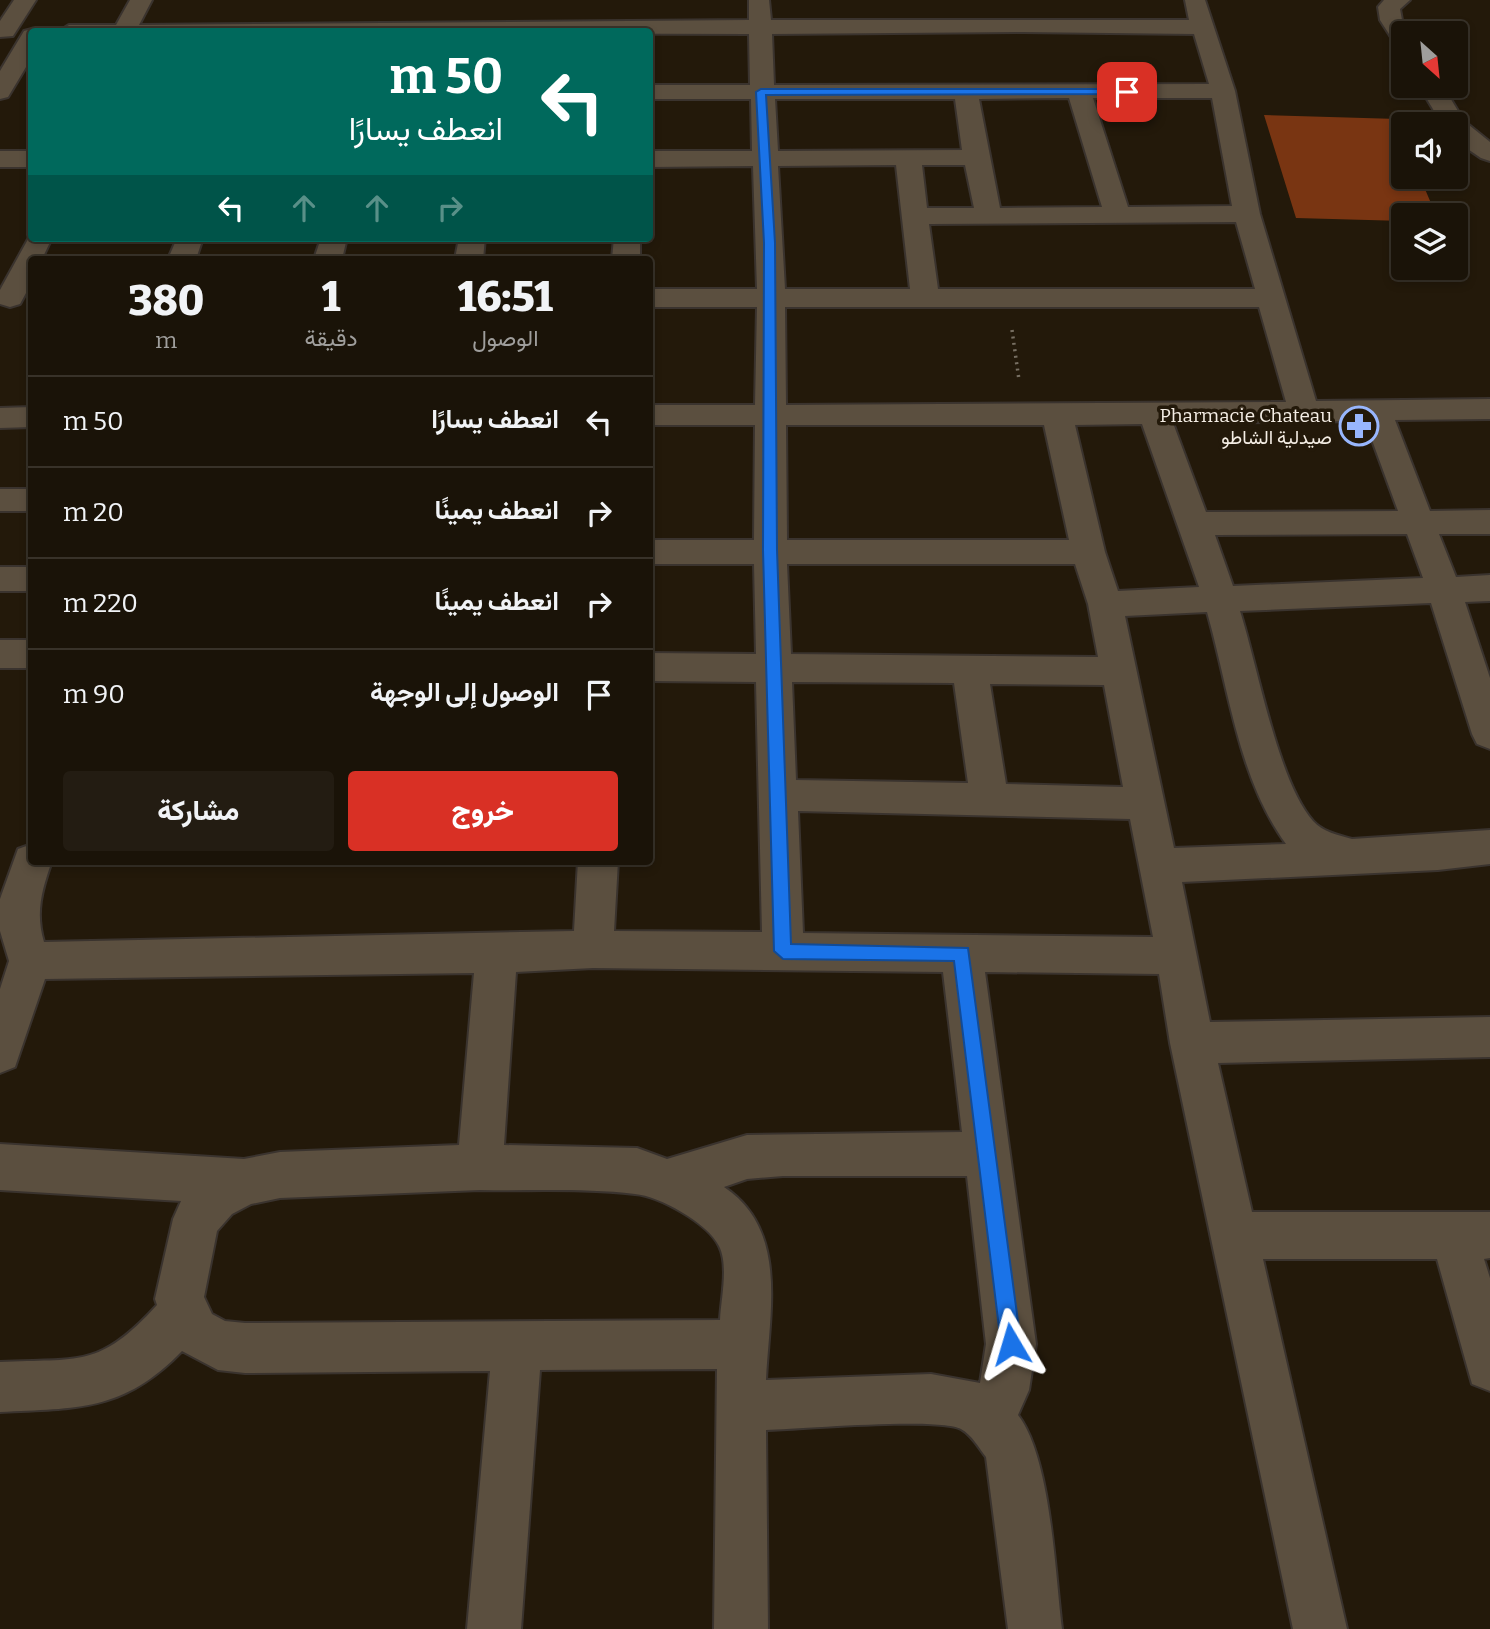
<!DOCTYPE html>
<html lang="ar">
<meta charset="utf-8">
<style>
body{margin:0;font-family:Bitter,Vazirmatn,serif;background:#231c12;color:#f1f3f6;direction:rtl;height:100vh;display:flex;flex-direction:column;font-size:26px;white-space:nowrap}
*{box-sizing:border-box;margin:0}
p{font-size:23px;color:#9f9e9c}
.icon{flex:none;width:38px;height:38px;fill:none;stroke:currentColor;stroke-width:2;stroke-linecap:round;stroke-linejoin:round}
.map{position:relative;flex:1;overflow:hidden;direction:ltr}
.details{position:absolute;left:28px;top:256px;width:625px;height:609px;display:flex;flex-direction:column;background:#1a1308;border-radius:7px;box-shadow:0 4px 10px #0003,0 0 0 2px #383229;direction:rtl}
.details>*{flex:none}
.hud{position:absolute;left:28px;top:28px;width:625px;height:214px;border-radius:7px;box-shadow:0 4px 10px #0003,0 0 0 2px #383229;direction:rtl;background:#00695c;color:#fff;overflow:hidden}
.needle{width:46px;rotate:153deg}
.buttons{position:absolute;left:1391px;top:21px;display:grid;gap:14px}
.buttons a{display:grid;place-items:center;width:77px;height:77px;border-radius:7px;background:#1a1308;box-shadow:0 4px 10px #0003,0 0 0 2px #383229;font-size:35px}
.pin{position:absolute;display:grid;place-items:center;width:60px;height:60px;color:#fff;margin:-30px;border-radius:14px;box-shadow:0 4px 10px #0006}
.me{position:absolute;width:77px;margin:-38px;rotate:353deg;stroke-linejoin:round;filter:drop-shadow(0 0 5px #0008)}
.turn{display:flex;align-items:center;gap:24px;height:147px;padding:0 35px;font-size:32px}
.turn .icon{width:91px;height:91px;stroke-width:2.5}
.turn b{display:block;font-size:49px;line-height:60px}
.lanes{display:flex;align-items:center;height:66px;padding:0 35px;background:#0003;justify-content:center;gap:35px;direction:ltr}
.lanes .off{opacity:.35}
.eta{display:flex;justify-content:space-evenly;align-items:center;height:119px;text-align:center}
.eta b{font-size:42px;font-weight:800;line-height:49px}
.action{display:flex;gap:14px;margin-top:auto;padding:14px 35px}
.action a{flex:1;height:80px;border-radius:7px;background:#d93025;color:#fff;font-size:28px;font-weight:800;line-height:80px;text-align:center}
.action a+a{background:#231c12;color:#f1f3f6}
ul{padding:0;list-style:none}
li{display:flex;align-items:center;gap:21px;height:91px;padding:0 35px;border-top:2px solid #383229}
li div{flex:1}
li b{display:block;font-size:26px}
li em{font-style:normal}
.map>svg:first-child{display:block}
</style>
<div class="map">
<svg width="1490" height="1629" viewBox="0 0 1490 1629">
<rect width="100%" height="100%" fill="#23190a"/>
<polygon fill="#793512" points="1264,115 1398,119 1404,131 1404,177 1451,177 1453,183 1422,182 1436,215 1404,215 1404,221 1296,218"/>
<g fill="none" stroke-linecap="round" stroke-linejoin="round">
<defs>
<g id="minor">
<polygon points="14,0 36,0 13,36 0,37 0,21"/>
<path d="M130,0h22l-13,25 610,-5v-20h20l2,20h418l-4,-20h20l30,91 25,123 56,187 174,-2v20l-95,1 35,91 60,-1v24h-51l17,43 34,-2v26l-25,1 25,76v71l-13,-5 -5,-10 -41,-131 -191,8c17,53 38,171 73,210 10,11 25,14 39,18l138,-9v34l-52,6 -256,12 28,140 280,-5v40l-272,6 34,149h238v46l-6,1 6,19v113l-18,-7 -35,-125h-174l84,370h-54l-123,-586 -11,-69 -174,-2 51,372 -7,46 -11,25c33,43 37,158 44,214h-54l-22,-172c-7,-9 -14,-22 -25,-28 -22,-12 -162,0 -195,1l2,199h-54l3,-260 -177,1 -19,259h-54l23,-258 -245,2 -27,-3 -36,-19c-59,61 -104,57 -182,61v-50c79,-4 99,7 157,-57l-2,-6 18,-80 8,-18 -181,-11v-46l244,15 36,-7 179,-7 15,-172 -429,6 -30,88 -15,6v-84l9,-28 -9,-30v-32l18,-50 14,-5v17h20c-10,28 -17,52 -8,81l530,-11 4,-70h40l-4,70 148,1 -6,-250 -107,-1v-28l107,1 -2,-90h-105v-24h105l1,-115h-106v-20h106l2,-98h-108v-18h108l-4,-123 -104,1v-16h103l-1,-52h-102v-14h101l-1,-51 -691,-2 11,-7h47zM1022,32l172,2 15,50 -435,1 -2,-51zM1069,98l33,109 -102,1 -21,-109zM1093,98h119l20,108 -104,1zM775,99h180l7,51 -184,1zM896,165l14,124h-125l-7,-123zM922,165h43l9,43h-47zM1236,222l19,67h-317l-9,-65zM785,307h474l27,95 -500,3zM1365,421l33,90 -192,1 -33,-89zM1142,424l57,163 -81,4 -13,-39 -30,-127zM786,425h258l25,115h-282zM1407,534l16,44 -190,8 -18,-51zM787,564h288l13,40 10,53 -307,-3zM1207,612c22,77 31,166 79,232l-112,4 -49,-232zM792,682l162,1 14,100 -172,-3zM990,684l114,1 19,102 -117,-3zM798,811l332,8 23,118 -350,-4zM593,968l350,4 19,160 -215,3 -80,24 -30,-11 -133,-3 12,-173zM783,1176h184l19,168 -6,39 -49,-9 -165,6c3,-67 23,-150 -42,-193l23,-8zM480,1190c51,1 104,-2 155,4 24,2 73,29 84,52 10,20 2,52 1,74l-475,3 -20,-2 -13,-7 -8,-17 13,-66 15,-17 19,-10 29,-6z"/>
<polygon points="1384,0 1410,0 1400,9 1402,20 1411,33 1404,33 1404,47 1396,45 1380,20 1378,7"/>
<polygon points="32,29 40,32 32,32 32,57 8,97 0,99 0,71 24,31"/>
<polygon points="1419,86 1443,86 1464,121 1490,142 1490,161 1481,158 1456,141 1456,124 1442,124"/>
<rect x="0" y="151" width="32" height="16"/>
<polygon points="32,232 32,238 52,238 42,259 32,259 32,282 20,304 10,307 0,304 0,290"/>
<polygon points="177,238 203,238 196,259 168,259"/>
<polygon points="321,238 347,238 342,259 314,259"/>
<polygon points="459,238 485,238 483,259 455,259"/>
<polygon points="614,238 640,238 640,259 612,259"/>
<polygon points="32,407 32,427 0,428 0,408"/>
<rect x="0" y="489" width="32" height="22"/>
<rect x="0" y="567" width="32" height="24"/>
<rect x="0" y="640" width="32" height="28"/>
</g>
</defs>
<use href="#minor" stroke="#3a332e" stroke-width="4"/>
<polyline stroke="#776f62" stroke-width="3.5" stroke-dasharray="2 4.5" stroke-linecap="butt" points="1012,330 1019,380"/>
<use href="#minor" fill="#5b4f3f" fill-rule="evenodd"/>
</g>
<polygon fill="#1a73e8" stroke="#114b97" stroke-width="2" points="1127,89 1131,94 766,95 775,243 777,550 791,944 968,948 1021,1344 1018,1351 1011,1354 1004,1351 1001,1344 954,961 783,959 774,951 763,550 764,243 756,92 761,89"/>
<defs>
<symbol id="pharmacy-ring" viewBox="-11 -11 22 22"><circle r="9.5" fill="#23190a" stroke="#98b6fd" stroke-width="1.5"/><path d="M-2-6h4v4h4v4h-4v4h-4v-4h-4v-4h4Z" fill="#98b6fd"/></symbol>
</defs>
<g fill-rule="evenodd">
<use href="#pharmacy-ring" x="1337" y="404" width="44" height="44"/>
</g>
<g text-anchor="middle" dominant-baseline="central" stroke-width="7" stroke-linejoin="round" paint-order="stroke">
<g font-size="19" fill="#f4ede4" stroke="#23190a" text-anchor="end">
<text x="1332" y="415">Pharmacie Chateau<tspan x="1332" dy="22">صيدلية الشاطو</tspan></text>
</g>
</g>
</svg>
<div class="buttons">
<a><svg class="needle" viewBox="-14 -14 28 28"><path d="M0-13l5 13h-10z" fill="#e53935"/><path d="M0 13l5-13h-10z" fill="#9f9e9c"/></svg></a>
<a><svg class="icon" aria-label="sound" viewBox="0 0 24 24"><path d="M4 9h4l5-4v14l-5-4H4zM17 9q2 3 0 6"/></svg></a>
<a><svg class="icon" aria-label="layers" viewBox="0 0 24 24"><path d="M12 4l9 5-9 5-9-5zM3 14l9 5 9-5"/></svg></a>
</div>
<div class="pin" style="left:1127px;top:92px;background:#d93025"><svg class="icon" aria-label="arrive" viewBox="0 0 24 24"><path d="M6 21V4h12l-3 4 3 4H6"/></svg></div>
<svg class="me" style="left:1011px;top:1344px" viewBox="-20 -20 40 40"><path d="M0-17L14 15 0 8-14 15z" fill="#1a73e8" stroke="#fff" stroke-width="4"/></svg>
<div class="hud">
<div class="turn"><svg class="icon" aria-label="left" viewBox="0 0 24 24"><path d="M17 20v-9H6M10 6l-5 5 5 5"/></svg><div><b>50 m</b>انعطف يسارًا</div></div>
<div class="lanes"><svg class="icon" aria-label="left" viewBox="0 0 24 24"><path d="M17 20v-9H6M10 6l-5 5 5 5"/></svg><svg class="icon off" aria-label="ahead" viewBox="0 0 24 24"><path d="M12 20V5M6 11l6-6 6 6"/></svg><svg class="icon off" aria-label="ahead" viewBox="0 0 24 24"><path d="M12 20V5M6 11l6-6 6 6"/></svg><svg class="icon off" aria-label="right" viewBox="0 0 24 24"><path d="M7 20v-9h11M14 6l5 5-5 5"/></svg></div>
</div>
<section class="details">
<div class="eta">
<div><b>16:51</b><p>الوصول</p></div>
<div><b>1</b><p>دقيقة</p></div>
<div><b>380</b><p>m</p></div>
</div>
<ul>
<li><svg class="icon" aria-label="left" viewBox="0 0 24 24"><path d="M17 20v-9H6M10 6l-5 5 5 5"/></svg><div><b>انعطف يسارًا</b></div><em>50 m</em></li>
<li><svg class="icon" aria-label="right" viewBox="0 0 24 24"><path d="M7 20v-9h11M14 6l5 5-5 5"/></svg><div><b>انعطف يمينًا</b></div><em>20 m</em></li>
<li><svg class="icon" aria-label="right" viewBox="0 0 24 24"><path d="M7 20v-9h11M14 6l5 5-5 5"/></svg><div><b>انعطف يمينًا</b></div><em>220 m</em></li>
<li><svg class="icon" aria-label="arrive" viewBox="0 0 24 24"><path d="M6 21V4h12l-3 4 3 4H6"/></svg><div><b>الوصول إلى الوجهة</b></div><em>90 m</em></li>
</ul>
<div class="action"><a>خروج</a><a>مشاركة</a></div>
</section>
</div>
